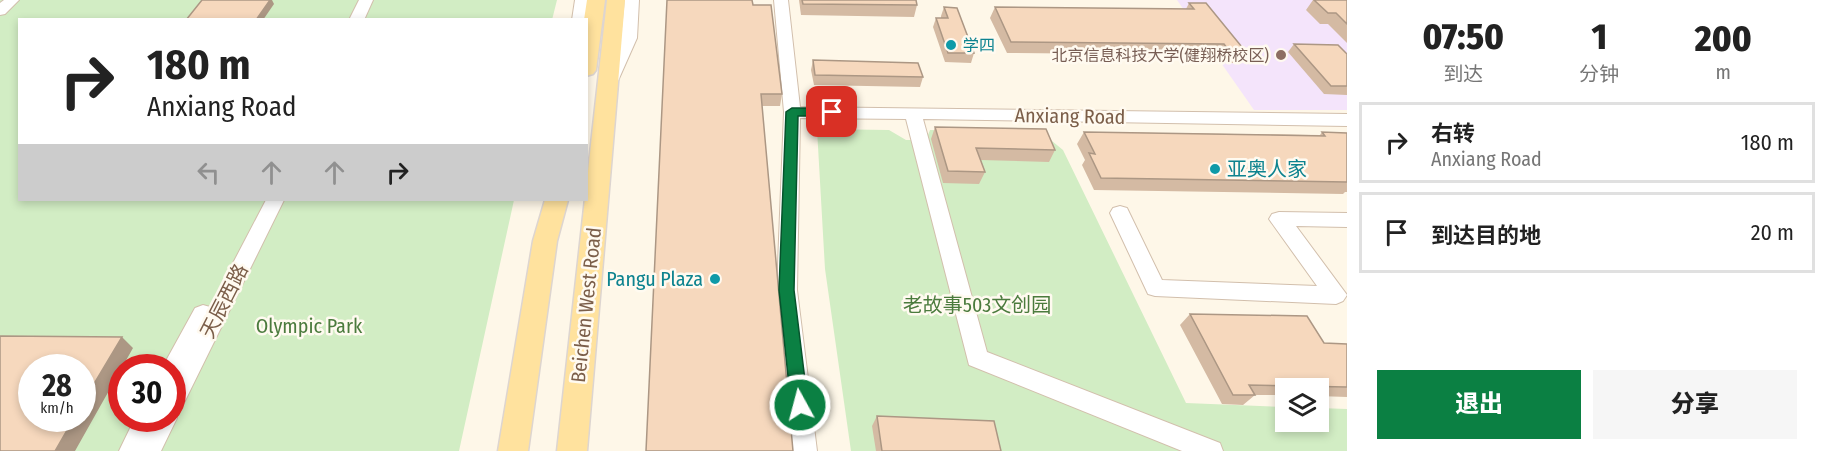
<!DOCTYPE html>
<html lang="zh">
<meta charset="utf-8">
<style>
body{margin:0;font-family:"Fira Sans Condensed","Noto Sans SC",sans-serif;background:#f6f6f6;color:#222;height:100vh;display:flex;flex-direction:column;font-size:22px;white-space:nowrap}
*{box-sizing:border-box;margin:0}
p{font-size:20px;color:#767676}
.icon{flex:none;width:33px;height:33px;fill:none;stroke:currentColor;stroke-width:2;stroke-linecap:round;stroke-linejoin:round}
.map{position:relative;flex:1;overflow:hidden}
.side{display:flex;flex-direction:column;background:#fff;width:480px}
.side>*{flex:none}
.guide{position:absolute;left:18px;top:18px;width:570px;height:183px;border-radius:0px;box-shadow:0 3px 9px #0003;background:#fff;color:#222;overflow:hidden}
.tools{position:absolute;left:1275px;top:378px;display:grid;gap:12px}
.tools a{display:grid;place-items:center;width:54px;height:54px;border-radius:0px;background:#fff;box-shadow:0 3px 9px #0003;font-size:30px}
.speed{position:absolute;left:18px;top:354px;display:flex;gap:12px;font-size:30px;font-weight:700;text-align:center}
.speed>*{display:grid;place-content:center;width:78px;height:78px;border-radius:50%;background:#fff;box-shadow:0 3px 9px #0003;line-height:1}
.speed small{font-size:15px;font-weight:400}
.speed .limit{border:9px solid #d22;background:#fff;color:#111}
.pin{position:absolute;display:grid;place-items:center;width:51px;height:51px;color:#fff;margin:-26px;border-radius:12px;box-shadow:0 3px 9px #0006}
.me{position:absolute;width:66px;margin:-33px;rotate:353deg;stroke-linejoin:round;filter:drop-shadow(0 0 4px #0008)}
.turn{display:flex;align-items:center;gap:21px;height:126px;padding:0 30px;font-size:27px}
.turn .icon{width:78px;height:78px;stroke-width:2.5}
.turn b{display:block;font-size:42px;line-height:51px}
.lanes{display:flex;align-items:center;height:57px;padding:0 30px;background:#0003;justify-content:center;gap:30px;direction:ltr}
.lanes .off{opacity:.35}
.eta{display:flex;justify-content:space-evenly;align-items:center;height:102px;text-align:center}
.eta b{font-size:36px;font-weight:800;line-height:42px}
.button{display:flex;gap:12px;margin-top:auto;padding:12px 30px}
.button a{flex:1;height:69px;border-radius:0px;background:#0b8043;color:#fff;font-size:24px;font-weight:800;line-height:69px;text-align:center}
.button a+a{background:#f6f6f6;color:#222}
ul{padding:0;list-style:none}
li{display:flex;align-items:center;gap:18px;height:81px;margin:0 12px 9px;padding:0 18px;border:3px solid #e0e0e0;border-radius:0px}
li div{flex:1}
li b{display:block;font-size:22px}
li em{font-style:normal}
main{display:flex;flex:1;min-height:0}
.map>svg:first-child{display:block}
</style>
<main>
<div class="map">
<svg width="1347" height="451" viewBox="0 0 1347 451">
<rect width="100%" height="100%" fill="#fef7e8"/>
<polygon fill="#f4e4fb" points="1177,0 1347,0 1347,110 1254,110"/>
<g fill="#d2edc4" fill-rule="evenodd">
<path d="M0,0h557l-5,20h-532v180h494l-55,251h-459zM32,368h50v50h-50zM122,368h50v50h-50z"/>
<polygon points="817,129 889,130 906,140 926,140 930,130 1041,132 1063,150 1186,403 1285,407 1286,422 1318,422 1319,408 1347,409 1347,451 851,451 825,269"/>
</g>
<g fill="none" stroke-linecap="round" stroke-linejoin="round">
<defs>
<g id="minor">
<polygon points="4,0 19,0 5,14 0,15 0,3"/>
<polygon points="359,0 373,0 364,20 349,20"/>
<polygon points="575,0 589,0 586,20 572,20"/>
<polygon points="625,0 639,0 637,38 617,83 609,88 601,83 621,38"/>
<polygon points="774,0 788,0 800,107 1347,114 1347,126 923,119 987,352 1220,443 1223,451 1182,451 969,365 906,119 800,118 797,290 817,451 793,451 777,290 784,112"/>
<polygon points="266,200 284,200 180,411 175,413 177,418 161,451 119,451 135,418 172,418 172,368 162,368 195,308 203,305 210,307"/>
<polygon points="1120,206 1127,208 1162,280 1317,286 1269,219 1272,214 1279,212 1347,213 1347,227 1296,226 1347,295 1343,301 1336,304 1155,296 1148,294 1110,213 1113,208"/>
</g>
<g id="major">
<polygon points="587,0 605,0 596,70 593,74 586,76 586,20 584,20"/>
<polygon points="607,0 625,0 587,451 557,451"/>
<polygon points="545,200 568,200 557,241 528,451 498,451 533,241"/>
</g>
</defs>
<use href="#minor" stroke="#d2bfac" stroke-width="2"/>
<use href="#major" stroke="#ddd5d0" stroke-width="3"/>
<use href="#minor" fill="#fff" fill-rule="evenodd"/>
<use href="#major" fill="#ffe29e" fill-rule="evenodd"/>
</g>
<g fill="#d4baa3">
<polygon points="799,0 916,0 917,5 914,17 801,15"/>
<polygon points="1313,0 1347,0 1347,43 1328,24 1320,24 1306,10"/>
<polygon points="1189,3 1246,52 1238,63 1222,63 1216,55 1007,53 990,18 995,7 1186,9"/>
<polygon points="753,5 782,94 780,106 762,106"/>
<polygon points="944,7 974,53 971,63 945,62 933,27 936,18 941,18 941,16"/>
<polygon points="1294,44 1347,54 1347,95 1324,94 1288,52"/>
<polygon points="813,60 923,77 920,87 814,85 811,70"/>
<polygon points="935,127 1055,150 1049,162 981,160 985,172 979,184 943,183 931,139"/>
<polygon points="1084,132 1320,135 1322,132 1347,133 1347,192 1345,192 1343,194 1094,190 1082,165 1085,160 1077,144"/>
<polygon points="1190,314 1324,343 1347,344 1347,397 1318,396 1318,388 1286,388 1286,395 1255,395 1243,405 1222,404 1180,325"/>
<polygon points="877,416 1001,451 876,451 872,426"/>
</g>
<g fill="#ac9784">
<polygon points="270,0 272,0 274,4 263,20 256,20"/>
<polygon points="122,337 133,348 75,451 55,451 74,418 82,418 82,404"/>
</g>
<g fill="#f6d8bd" stroke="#ac9784" stroke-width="1.5">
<polygon points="202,0 270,0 256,20 186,20"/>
<polygon points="667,0 752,0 753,5 771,5 782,94 761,94 793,451 646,451"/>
<polygon points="802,0 916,0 917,5 803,4"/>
<polygon points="1314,0 1347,0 1347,24 1336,13 1328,13"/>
<polygon points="1189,3 1206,3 1246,52 1230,52 1224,44 1011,42 995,7 1194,9"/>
<polygon points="944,7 957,8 974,53 948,53 936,18 948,18"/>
<polygon points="1294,44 1338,45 1347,54 1347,86 1331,86"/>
<polygon points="813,60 918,63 923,77 815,75"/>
<polygon points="935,127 1046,129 1055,150 976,148 985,172 948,171"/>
<polygon points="1084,132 1325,136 1322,132 1347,133 1347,182 1101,178 1089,153 1095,154"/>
<polygon points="1190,314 1307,316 1324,343 1347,344 1347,387 1249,385 1255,395 1233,395"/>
<polygon points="0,336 122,337 82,404 82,368 32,368 32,418 74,418 55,451 0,451"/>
<polygon points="877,416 994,421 1001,451 882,451"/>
</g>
<polygon fill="#0b8043" stroke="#07532c" stroke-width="1.5" points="792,108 832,108 838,112 832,116 798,116 794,290 808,405 805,410 800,413 794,410 791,405 779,290 786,112"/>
<g fill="#0f9aa8" stroke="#fffaf0" stroke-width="2">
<circle cx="951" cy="45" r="6"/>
<circle cx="1215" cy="169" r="6"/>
<circle cx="715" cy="279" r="6"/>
</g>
<circle fill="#8d6e63" stroke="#fffaf0" stroke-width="2" cx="1281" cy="55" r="6"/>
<g text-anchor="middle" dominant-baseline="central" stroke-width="5" stroke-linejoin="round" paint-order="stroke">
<g font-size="16" fill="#0d838f" stroke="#fffaf0" text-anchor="start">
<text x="963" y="45">学四</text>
</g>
<g font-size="16" fill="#785e54" stroke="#fffaf0" text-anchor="end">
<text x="1269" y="55">北京信息科技大学(健翔桥校区)</text>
</g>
<g font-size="20" fill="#7b5e49" stroke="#fffaf0">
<text transform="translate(1070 116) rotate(1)">Anxiang Road</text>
<text transform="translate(224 301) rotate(-63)">天辰西路</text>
<text transform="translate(586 305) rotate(-84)">Beichen West Road</text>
</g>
<g font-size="20" fill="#0d838f" stroke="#fffaf0" text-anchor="start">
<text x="1227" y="169">亚奥人家</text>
<text x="703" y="279" text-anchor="end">Pangu Plaza</text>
</g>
<g font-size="20" fill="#4b7b3d" stroke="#fffaf0">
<text x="977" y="305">老故事503文创园</text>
<text x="309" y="326">Olympic Park</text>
</g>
</g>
</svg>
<div class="tools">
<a><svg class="icon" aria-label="layers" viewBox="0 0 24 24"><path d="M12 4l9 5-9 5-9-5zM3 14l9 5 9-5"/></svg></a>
</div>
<div class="speed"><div>28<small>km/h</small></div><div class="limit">30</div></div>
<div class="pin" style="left:832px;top:112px;background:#d93025"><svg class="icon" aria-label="arrive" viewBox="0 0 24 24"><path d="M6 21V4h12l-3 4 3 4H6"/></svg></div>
<svg class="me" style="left:800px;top:405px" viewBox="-20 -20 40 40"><circle r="17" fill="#0b8043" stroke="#fff" stroke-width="3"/><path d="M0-11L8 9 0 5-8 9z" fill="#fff"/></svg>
<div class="guide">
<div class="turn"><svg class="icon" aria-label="right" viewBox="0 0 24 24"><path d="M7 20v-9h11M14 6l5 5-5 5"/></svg><div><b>180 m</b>Anxiang Road</div></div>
<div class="lanes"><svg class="icon off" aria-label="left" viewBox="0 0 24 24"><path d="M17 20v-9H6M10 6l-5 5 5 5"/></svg><svg class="icon off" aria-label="ahead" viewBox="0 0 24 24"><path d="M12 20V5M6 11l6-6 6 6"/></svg><svg class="icon off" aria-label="ahead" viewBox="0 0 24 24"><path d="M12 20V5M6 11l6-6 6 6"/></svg><svg class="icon" aria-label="right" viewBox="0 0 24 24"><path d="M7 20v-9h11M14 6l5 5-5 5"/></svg></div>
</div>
</div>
<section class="side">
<div class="eta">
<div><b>07:50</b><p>到达</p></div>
<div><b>1</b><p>分钟</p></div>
<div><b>200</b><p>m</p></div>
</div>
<ul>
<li><svg class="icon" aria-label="right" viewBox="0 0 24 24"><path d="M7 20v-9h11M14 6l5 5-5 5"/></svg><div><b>右转</b><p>Anxiang Road</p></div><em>180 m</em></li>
<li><svg class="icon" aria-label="arrive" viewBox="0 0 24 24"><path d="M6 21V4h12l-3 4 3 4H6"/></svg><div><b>到达目的地</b></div><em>20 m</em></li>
</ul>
<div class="button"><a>退出</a><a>分享</a></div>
</section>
</main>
